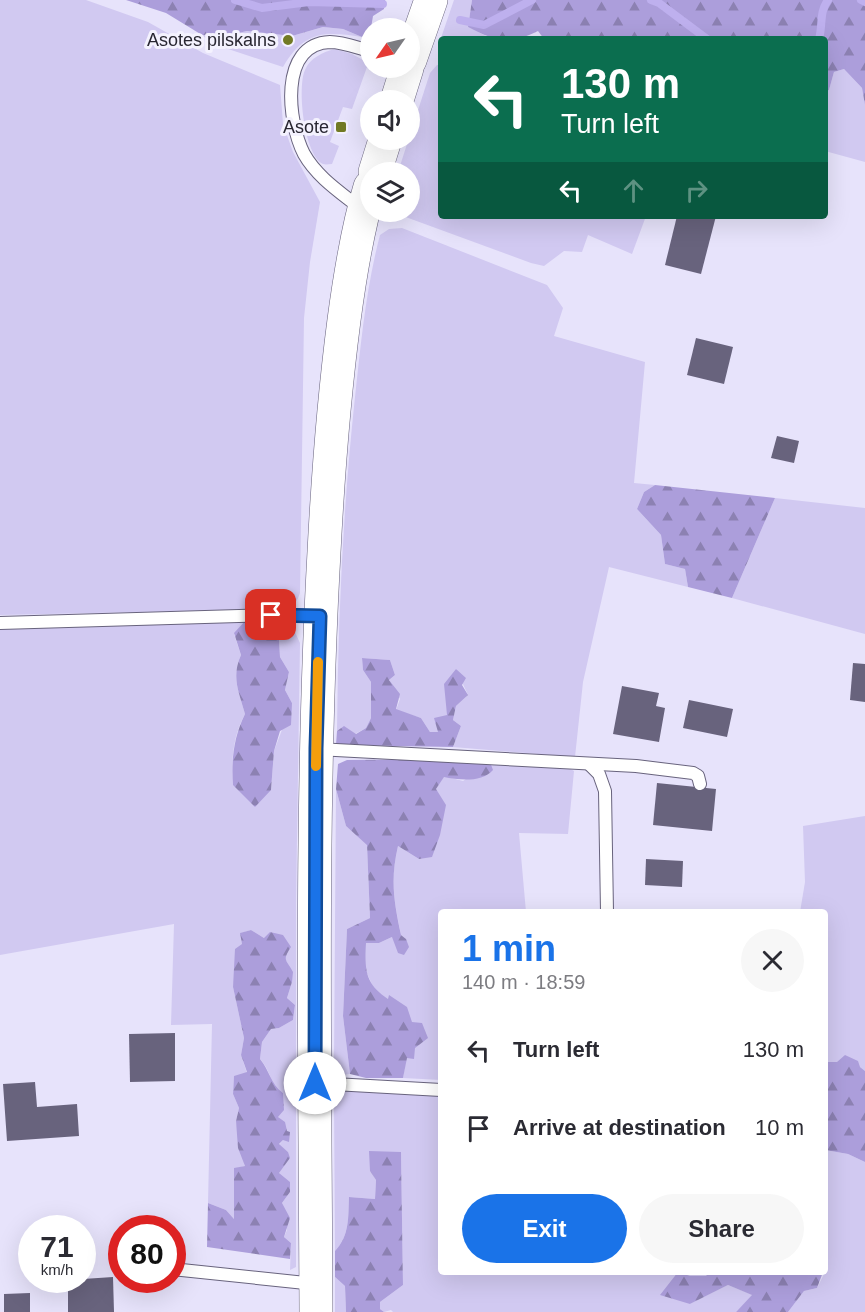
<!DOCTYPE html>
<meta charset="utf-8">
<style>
body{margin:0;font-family:Helvetica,sans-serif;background:#f7f7f7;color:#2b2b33;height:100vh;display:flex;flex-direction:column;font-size:22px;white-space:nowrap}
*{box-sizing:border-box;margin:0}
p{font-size:20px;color:#7c7c81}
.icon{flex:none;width:33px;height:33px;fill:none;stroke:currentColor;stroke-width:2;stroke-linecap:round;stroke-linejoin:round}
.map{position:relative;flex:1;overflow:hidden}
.details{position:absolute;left:438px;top:909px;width:390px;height:366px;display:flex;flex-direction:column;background:#fff;border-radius:6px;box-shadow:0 6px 24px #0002}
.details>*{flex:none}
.guide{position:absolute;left:438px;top:36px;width:390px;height:183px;border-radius:6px;box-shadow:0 6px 24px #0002;background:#0b6e4f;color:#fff;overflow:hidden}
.needle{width:39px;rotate:236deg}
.fabs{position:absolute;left:360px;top:18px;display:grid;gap:12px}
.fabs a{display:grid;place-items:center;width:60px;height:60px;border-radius:50%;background:#fff;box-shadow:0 6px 24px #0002;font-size:30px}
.speed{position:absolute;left:18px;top:1215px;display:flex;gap:12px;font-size:30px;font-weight:700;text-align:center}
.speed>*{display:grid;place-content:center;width:78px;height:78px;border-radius:50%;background:#fff;box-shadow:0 6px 24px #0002;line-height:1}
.speed small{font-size:15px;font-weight:400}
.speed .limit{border:9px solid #d22;background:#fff;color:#111}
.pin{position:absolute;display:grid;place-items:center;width:51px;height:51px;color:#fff;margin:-26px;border-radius:12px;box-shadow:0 3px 9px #0006}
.me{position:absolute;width:66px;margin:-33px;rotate:0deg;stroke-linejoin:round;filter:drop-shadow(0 0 4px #0008)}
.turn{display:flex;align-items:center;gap:21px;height:126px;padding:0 24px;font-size:27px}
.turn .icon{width:78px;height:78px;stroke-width:2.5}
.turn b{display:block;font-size:42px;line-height:51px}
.lanes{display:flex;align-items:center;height:57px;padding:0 24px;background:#0003;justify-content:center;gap:30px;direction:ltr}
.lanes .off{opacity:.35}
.round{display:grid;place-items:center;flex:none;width:63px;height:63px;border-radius:32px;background:#f7f7f7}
.overview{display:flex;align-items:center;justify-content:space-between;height:102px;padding:0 24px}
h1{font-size:36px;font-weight:800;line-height:45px;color:#1a73e8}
.primary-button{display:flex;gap:12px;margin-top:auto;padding:12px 24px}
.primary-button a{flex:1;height:69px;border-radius:36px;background:#1a73e8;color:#fff;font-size:24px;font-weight:800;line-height:69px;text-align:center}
.primary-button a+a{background:#f7f7f7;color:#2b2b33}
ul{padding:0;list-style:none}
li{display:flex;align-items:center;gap:18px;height:78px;padding:0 24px}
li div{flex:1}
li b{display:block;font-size:22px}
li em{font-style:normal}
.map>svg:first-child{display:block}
</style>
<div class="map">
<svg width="865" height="1312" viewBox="0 0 865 1312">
<defs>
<pattern id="forest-firs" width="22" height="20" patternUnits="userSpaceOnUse" patternTransform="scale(1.5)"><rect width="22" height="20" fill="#ac9edb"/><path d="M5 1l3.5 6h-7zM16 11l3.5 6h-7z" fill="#8c81b2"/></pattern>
</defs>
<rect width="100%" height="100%" fill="#e7e3fb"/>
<g fill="#d1c9f1">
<path d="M0,0h86l62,22 55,31 77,32 3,39 10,28 27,50 -10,60 -6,56 -4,275c-4,12 -8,14 -20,16l-280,6z"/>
<polygon points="454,0 472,0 468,27 492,39 442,39 442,35"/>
<path d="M323,27l20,2 19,8c-38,-6 -58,-6 -79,30l-70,-23 -11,-9 23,1 22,-5 45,5z"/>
<path d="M335,49l17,5 13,7 2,6 -15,42 -9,-2 -13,35 9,4 -7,18c-3,0 -6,1 -9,0 -19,-9 -26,-77 -18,-94 5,-12 18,-18 30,-21z"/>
<polygon points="437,65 441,65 441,216 646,216 632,254 588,235 582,252 564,251 544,266 531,263 392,212 410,212 410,172 398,172 430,73"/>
<polygon points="844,69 862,88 865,105 865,162 825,151 825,92 829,90 834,72"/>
<path d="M402,228l145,57 16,23 -9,28 91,26 -11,121 21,2 -11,7 -7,17 24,26 4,29 20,5 3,18 -79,-20 -26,115 -8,75 -122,-10 8,-21 -8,-6 3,-14 12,-11 -12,-26 -8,46 -10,18 -8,-1 -9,-14 -25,-8 4,-11 -11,-19 6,-5 -5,-15 -28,-2 1,12 8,12v36l-5,10 -11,6 -11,-7 -7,4c1,-112 6,-223 18,-334 6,-54 11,-109 25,-162l9,-6z"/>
<polygon points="775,498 865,508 865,634 732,598"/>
<path d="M245,621l-11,13 7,21c-10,22 -2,37 4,59 -12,22 -14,46 -12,71l38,5 3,-39 18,-48 -7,-13 4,-18 -9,-15 -2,-34 16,7 6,13 -4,261v363l-6,3 1,-27 -7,-6 3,-7 -5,-27 8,-11 -11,-19 9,-21 -9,-7 4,-5 4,-9 -9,-14 5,-24c-14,-11 -12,-22 -23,-34l2,-17 9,-13 8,-1 14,-8 2,-15 -8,-7 5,-16 -7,-25 -21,-19 -13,-8 -10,3 1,11 -9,43 11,51 -3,17 6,18 -13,4 -1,17 6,14 -3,13 9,45 -11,3v50l-8,-9 -18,-7 4,-179 -41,1 3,-101 -174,31v-328z"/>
<path d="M490,762l40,5c11,-6 34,-3 44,4l-6,63 -49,-1 7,79h-85v168l-38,-2 9,-55 -3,-6 -20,-17 -14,-9 -10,-22 1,-27 13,1 13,-6 14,2 -5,-4c-7,-35 -11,-53 -3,-89l21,13 17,-70 8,-13 19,5z"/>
<polygon points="336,789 346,826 367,844 370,918 347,929 343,1016 350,1074 341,1075 336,1072 334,1065"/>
<polygon points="865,816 865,1071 860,1067 825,1062 825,912 800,912 805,882 803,826"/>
<path d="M340,1090l101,5v177h268l-3,4h-16v28l38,-19 25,10 -17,17h-343l-2,-2 -7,2 -4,-3v-7l23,-17 -2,-132 -31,18 6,9 -1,19 -26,-2c-1,20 1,38 -14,54l-1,-150 1,-6z"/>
<polygon points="825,1150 848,1154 865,1162 865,1312 788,1312 804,1291 817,1288 825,1272"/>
<polygon points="335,1277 345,1286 346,1312 335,1312"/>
</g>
<g fill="url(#forest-firs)">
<polygon points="126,0 385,0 384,9 373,16 370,34 362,37 343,29 323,27 292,36 247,31 225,36 202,35 166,13"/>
<path d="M472,0h393v105l-3,-17 -18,-19 -10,3 -5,18 -4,2v-53h-281l-6,-8c-28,14 -44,10 -70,-4z"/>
<polygon points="655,485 775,498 732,598 688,587 685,569 665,564 661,535 637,509 644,492"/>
<path d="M245,621l33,2 2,34 9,15 -4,18 7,13 -1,22 -11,6 -6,20 -3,39 -16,17 -22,-22c-2,-25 1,-49 12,-71 -6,-22 -14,-37 -4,-59l-7,-22z"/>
<polygon points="362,658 390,660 395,675 389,680 400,694 396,709 421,718 430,732 438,732 434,718 447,715 444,684 456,669 466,678 462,685 468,695 456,706 453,720 461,726 453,747 336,745 337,731 344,726 356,734 366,728 371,718 371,682 363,670"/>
<path d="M457,759l33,3 3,8c-11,13 -35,10 -49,7l-8,12 10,16 -6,30 -8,22 -13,2 -21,-13c-8,34 -4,56 3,89l5,4 3,8 -5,8 -6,-2 -6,-16 -13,6h-13c-1,26 -2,40 22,56l1,-4 18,12 5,15 10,1 6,15 -13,10 -1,11 -7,-1 -4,20h-37l-16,-4 -7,-58 4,-87 23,-11 -3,-73 -21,-19 -10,-37 2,-25 9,-4z"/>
<path d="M251,930l13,8 6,-6 13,3 8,12c-9,14 -5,12 2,25l-1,10 -5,16 8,7 -2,15 -14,8 -8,1 -9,13 -2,17c10,12 10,24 23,34l1,17 -6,7 7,5 2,9 3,1 -1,10 -6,-2 -4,4 9,8 2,6 -11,15 11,9v10l-8,11 8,15 -6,19 7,6 -1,16 -83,-12 1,-44 18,7 8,9v-51l11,-2 -7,-18 -2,-27 3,-13 -6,-14 1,-18 13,-4 -6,-17 3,-17 -11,-51 2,-38 7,-5 -2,-11z"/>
<polygon points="845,1055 858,1061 860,1067 865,1071 865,1162 848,1154 825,1150 825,1062 837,1062"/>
<path d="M369,1151l32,1 2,133 -23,17v7l4,3h-38l-1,-26 -10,-9v-26c15,-16 13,-34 14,-54l26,2 1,-19 -6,-9z"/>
<polygon points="678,1272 690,1276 706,1276 709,1272 823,1272 817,1288 804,1291 788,1312 736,1312 752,1295 728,1285 690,1304 660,1295"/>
</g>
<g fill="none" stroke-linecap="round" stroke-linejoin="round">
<g stroke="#beb0ee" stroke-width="8">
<polyline points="235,0 262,8 309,2 383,4"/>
<polyline points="651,0 659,3 707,39"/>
<polyline points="861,0 865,2"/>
<polyline points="460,20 484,25 532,0"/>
<path d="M819,39c4,-14 0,-27 9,-39"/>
</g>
</g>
<g fill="#68637d">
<polygon points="677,216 716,216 701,274 665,265"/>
<polygon points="696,338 733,347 724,384 687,375"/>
<polygon points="777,436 799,441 794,463 771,458"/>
<polygon points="853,663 865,664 865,702 850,700"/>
<polygon points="622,686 659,693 656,706 665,708 659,742 613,734"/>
<polygon points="689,700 733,709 727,737 683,728"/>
<polygon points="657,783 716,789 712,831 653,825"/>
<polygon points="646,859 683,861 682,887 645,885"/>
<polygon points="175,1033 175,1081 130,1082 129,1034"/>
<polygon points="35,1082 37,1107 77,1104 79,1136 7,1141 3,1084"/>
<polygon points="113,1277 114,1312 68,1312 68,1280"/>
<polygon points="30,1293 30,1312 4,1312 4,1294"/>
</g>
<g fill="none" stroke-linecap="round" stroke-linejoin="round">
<defs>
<g id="service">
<path d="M360,208c-20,-16 -43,-31 -56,-54 -16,-31 -26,-110 26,-112 13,0 28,6 40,9"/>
<polyline points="0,623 271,615 319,616"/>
<polyline points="317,749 636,766 693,773 698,776 700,784"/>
<polyline points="589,764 599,774 605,791 607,912"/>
<polyline points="316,1083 441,1090"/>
<polyline points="172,1269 315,1284"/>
</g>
<g id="trunk">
<polyline points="410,60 431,0"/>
<polyline points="397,100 407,68"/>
<polyline points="375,172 385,140"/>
<path d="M316,1312c-1,-253 -6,-507 8,-760 4,-78 10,-155 20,-232 6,-45 13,-90 26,-133"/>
</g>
</defs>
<use href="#service" stroke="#68637d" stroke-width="14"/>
<use href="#trunk" stroke="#68637d" stroke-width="34"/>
<use href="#service" stroke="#fff" stroke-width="12"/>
<use href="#trunk" stroke="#fff" stroke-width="33"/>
</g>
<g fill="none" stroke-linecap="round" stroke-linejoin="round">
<defs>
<polyline id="route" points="271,615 320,616 316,748 315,1083"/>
</defs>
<use href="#route" stroke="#114b97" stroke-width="15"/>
<use href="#route" stroke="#1a73e8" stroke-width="10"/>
<polyline stroke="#f59e0b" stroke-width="10" points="316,766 318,662"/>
</g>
<g fill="#727a24" stroke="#f4f2fe" stroke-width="2">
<circle cx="288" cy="40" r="6"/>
<rect x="335" y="121" width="12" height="12" rx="3"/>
</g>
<g text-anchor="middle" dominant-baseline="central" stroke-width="6" stroke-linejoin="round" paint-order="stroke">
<g font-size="18" fill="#292732" stroke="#f4f2fe" text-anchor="end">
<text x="276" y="40">Asotes pilskalns</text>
<text x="329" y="127">Asote</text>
</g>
</g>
</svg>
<div class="fabs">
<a><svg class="needle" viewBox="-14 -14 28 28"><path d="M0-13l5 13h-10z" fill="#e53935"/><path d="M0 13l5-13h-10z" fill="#7c7c81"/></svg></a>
<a><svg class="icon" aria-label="sound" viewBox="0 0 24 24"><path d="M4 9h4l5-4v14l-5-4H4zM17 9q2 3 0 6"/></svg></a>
<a><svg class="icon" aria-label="layers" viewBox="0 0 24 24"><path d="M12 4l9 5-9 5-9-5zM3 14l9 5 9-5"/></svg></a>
</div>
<div class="speed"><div>71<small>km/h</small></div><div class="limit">80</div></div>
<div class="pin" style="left:271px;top:615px;background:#d93025"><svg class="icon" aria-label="arrive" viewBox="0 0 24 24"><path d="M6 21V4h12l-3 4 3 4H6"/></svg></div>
<svg class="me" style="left:315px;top:1083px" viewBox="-20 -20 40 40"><circle r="19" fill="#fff"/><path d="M0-13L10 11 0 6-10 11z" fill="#1a73e8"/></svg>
<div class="guide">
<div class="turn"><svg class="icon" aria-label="left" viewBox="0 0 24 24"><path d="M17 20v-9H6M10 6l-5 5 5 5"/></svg><div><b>130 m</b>Turn left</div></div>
<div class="lanes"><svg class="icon" aria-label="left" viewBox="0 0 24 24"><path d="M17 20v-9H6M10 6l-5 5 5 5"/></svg><svg class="icon off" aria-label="ahead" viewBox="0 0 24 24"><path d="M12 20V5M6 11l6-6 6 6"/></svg><svg class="icon off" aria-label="right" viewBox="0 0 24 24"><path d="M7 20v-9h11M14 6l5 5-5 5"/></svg></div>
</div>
<section class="details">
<div class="overview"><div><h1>1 min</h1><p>140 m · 18:59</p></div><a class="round"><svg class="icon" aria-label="close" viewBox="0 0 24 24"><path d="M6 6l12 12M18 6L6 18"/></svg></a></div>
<ul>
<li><svg class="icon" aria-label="left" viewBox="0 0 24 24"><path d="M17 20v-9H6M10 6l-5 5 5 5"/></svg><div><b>Turn left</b></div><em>130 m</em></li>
<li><svg class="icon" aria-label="arrive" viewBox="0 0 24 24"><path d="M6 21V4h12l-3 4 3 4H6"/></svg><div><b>Arrive at destination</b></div><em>10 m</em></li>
</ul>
<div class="primary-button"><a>Exit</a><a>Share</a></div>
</section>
</div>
